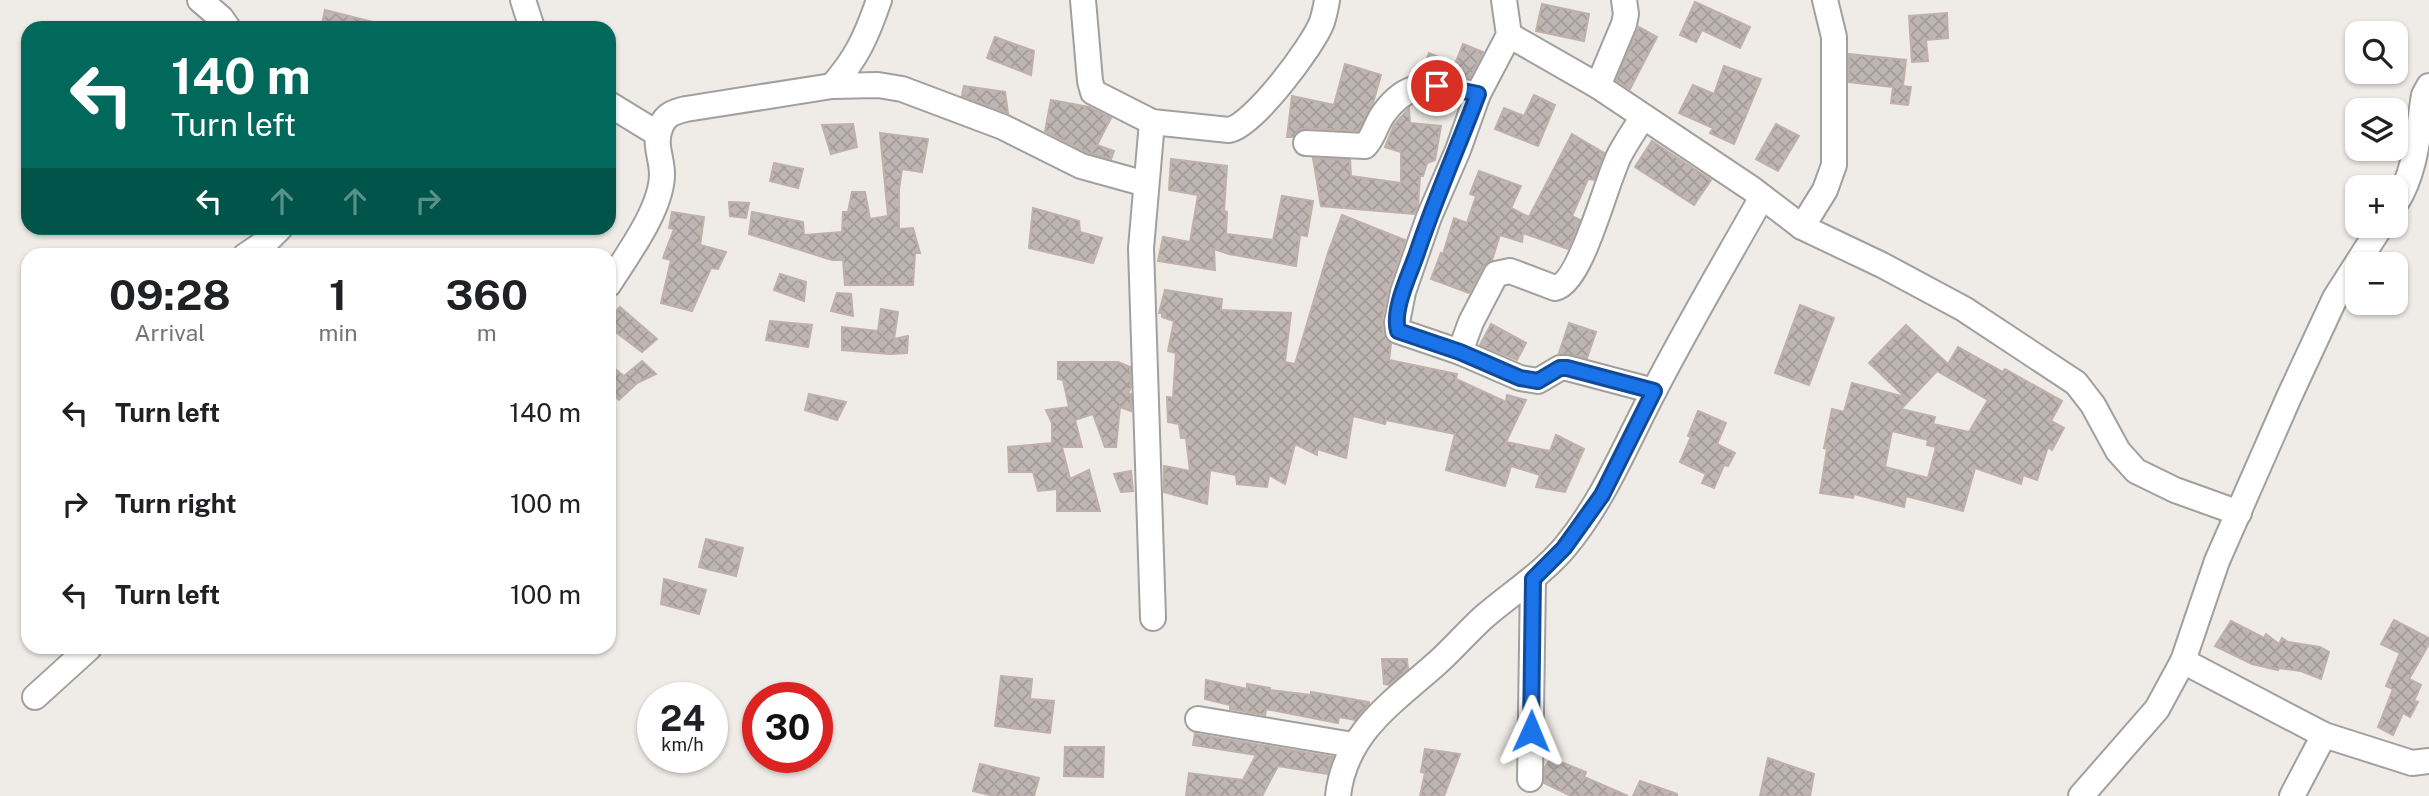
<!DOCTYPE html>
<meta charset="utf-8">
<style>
body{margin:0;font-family:"Public Sans",sans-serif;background:#f2f2f2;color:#202124;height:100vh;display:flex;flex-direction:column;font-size:26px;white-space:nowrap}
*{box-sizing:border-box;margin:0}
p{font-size:23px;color:#757577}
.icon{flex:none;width:38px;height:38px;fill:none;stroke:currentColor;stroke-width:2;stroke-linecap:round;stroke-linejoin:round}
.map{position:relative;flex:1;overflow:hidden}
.side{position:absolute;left:21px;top:248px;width:595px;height:406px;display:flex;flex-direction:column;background:#fff;border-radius:21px;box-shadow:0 2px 5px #0004}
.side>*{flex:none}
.hud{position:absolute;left:21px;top:21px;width:595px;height:214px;border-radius:21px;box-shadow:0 2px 5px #0004;background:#00695c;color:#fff;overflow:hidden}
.buttons{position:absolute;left:2345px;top:21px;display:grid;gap:14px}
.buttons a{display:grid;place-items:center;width:63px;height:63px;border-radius:14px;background:#fff;box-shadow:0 2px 5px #0004;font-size:35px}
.speed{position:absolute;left:637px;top:682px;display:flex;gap:14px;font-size:35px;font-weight:700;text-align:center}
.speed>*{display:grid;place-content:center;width:91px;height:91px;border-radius:50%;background:#fff;box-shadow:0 2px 5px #0004;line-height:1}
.speed small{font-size:18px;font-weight:400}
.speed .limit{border:10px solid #d22;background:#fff;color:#111}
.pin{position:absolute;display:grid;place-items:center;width:60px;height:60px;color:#fff;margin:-30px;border:4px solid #fff;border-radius:50%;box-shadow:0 2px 7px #0007}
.me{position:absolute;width:77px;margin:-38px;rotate:1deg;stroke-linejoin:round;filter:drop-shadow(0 0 5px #0008)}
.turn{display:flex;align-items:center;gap:24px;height:147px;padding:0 35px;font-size:32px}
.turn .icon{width:91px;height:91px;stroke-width:2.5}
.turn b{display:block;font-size:49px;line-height:60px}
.lanes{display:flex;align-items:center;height:66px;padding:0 35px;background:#0003;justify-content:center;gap:35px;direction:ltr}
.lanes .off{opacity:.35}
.eta{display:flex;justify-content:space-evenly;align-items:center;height:119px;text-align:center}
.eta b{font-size:42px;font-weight:700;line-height:49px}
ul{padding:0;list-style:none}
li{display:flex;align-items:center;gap:21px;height:91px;padding:0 35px}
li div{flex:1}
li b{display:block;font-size:26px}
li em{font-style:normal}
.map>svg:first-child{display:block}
</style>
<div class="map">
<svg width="2429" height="796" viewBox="0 0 2429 796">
<defs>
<pattern id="building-cross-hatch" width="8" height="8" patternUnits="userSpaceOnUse" patternTransform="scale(1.75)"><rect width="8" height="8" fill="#bfb6b3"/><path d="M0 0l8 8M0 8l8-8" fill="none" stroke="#a49c9a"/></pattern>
</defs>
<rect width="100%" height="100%" fill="#efebe6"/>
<g fill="url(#building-cross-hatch)" stroke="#c0b0aa" stroke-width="2" fill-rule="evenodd">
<polygon points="1695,2 1750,27 1740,48 1702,30 1696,42 1680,35"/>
<polygon points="1542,4 1589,14 1584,41 1536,31"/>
<polygon points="325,10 377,23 377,28 321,28"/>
<polygon points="1947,13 1948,38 1926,40 1928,61 1912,62 1909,16"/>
<polygon points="1639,27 1657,37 1630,89 1616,80"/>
<polygon points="995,37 1034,51 1031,75 987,58"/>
<polygon points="1463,44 1483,52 1470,78 1439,73 1421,73 1429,53 1455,64"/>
<polygon points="1849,54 1906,60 1903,86 1911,87 1908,105 1891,103 1893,87 1849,82"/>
<polygon points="1345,64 1381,75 1373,103 1358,131 1306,128 1299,130 1293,137 1287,137 1292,96 1334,105"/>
<polygon points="1724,66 1761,79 1734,144 1710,133 1713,128 1679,113 1693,85 1714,94"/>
<polygon points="964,86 1005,92 1008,113 962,96"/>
<polygon points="1534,95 1555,105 1538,146 1495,129 1504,108 1524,116"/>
<polygon points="1051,100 1089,107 1111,118 1097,145 1114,151 1111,159 1086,152 1045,131"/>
<polygon points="1409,108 1410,123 1441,126 1435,160 1427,163 1423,176 1420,176 1418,206 1414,214 1321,206 1313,158 1350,160 1351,176 1401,183 1401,152 1385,147 1394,125"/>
<polygon points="853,124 857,147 831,154 822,125"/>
<polygon points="1776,124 1799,136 1778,171 1756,159"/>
<polygon points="880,133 928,139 922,172 902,169 899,189 899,229 913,228 920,253 915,253 913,285 845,285 843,260 832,260 749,234 752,212 803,222 804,235 842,232 843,212 848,212 852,192 865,192 870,219 888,216"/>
<polygon points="1572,134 1604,153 1594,180 1588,179 1572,216 1580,220 1568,249 1523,233 1522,242 1500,235 1492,260 1483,267 1469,293 1431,279 1441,253 1443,254 1454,218 1467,223 1476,196 1470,194 1479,171 1521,186 1511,208 1529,217"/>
<polygon points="1652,141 1711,180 1694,205 1635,167"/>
<polygon points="1171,159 1227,166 1224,211 1227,212 1226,234 1273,240 1282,196 1313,201 1307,236 1300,235 1296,266 1229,254 1214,249 1215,270 1158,261 1163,237 1190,242 1198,195 1169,190"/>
<polygon points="774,163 803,169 798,188 770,181"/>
<polygon points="729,202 749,203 746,218 730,216"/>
<polygon points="1033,208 1079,221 1080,232 1102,238 1093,263 1029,248"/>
<polygon points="672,212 704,217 700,245 726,252 718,269 711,268 692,311 661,303 671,260 663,258 674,229 669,228"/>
<polygon points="1342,215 1405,240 1389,287 1382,319 1383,333 1391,344 1389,360 1457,374 1456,379 1506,402 1507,395 1526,400 1506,442 1550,451 1556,435 1584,449 1565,492 1536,487 1540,475 1511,466 1505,486 1446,470 1455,434 1386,420 1385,424 1353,416 1346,458 1317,449 1317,455 1295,444 1285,484 1269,475 1267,487 1237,484 1236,475 1210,470 1207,504 1164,492 1164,466 1190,471 1186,438 1181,438 1179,424 1168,422 1167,397 1173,398 1176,353 1168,351 1174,321 1162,317 1162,313 1159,313 1165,290 1222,299 1221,310 1291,313 1285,362 1295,364 1328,253"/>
<polygon points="780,274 806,282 804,301 774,290"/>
<polygon points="837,293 851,294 853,316 831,311"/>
<polygon points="1800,305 1834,318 1809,385 1775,373"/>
<polygon points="620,307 657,339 642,352 609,327 609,319"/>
<polygon points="881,309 898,312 894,339 908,336 907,353 890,354 842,350 842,327 878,331"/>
<polygon points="770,321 812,325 808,347 766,340"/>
<polygon points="1569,323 1596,332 1587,358 1559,353"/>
<polygon points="1491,324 1526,343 1517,360 1480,345"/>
<path d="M1906,325l42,39 10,-17 45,25 2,-3 57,32 -11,20 13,7 -12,22 -4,-3 -11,33 -14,-5 -2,9 -46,-16 -12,43 -57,-15 -2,11 -50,-13 -1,4 -33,-5 7,-44 -3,-1 8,-39 12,3 8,-29 53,14 -36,-34zM1937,371l51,29 -19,32 -36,-8 2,-7 -34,-8zM1892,431l36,9 -1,5 9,2 -8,31 -43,-11z"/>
<polygon points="642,361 656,374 637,383 619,400 609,391 609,364 624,376"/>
<polygon points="1058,362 1118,362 1130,367 1131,387 1128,393 1131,394 1131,411 1120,407 1116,447 1105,447 1093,414 1075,420 1082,447 1062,447 1070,479 1089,470 1100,511 1057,511 1057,489 1038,491 1033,472 1009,472 1008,447 1052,443 1052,423 1046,410 1069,407 1063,380 1058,379"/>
<polygon points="809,394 846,402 837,420 805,410"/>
<polygon points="1698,411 1726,423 1717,444 1735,453 1728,466 1724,465 1714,488 1702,483 1706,474 1680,462 1691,437 1688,436"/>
<polygon points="1131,471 1133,491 1121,492 1114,474"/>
<polygon points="706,539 743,548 736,576 699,567"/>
<polygon points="664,579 706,590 699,614 661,604"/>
<polygon points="2394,620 2429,638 2429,644 2409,679 2421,685 2414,701 2418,702 2410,717 2403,713 2393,735 2378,727 2393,689 2386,686 2400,653 2381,644"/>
<polygon points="2231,621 2264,638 2266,634 2279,644 2282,638 2288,642 2320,647 2329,652 2321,679 2301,671 2279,668 2278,670 2252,664 2215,646"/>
<polygon points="1382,659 1407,659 1408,669 1389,685 1384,684"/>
<polygon points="1001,676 1032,679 1030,699 1054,701 1050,733 995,726"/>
<polygon points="1206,680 1247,689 1247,684 1270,688 1269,690 1311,695 1311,692 1369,702 1369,704 1355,720 1339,717 1338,723 1266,709 1265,715 1230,709 1230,705 1205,699"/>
<polygon points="1195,733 1196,734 1333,757 1327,774 1278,766 1262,796 1186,796 1189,773 1243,780 1256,755 1193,745"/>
<polygon points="1065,747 1104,747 1103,777 1064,776"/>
<polygon points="1425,749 1460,754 1444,796 1420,796 1425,773 1421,772"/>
<polygon points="1551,758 1586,772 1584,777 1628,796 1571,796 1544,783 1545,767"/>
<polygon points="1768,758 1814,774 1810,796 1760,796"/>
<polygon points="980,764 1039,778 1034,796 994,796 973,791"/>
<polygon points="1640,781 1677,794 1677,796 1633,796"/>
</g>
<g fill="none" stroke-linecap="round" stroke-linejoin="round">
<defs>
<g id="minor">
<polyline points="200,0 221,18 228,28"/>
<polyline points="523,0 532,28"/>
<path d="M1083,0l7,81 3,11 59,30 77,8c24,-4 84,-84 93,-108 2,-7 4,-15 5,-22"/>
<path d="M1504,0l5,35 -31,59 -20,56 -29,67 -26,75 -6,30 1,9 62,21 11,-30 25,-48 14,-3 45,17c27,-5 51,-108 65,-134 7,-13 15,-25 23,-37"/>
<polyline points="1509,35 1598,86 1752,189 1802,227 1882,265 1964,309 2076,383 2093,405 2118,451 2136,471 2175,490 2239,513"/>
<path d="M832,86c25,-28 35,-51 47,-86"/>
<polyline points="1598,86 1624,24 1626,14 1624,0"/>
<polyline points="609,104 658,134"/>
<polyline points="1152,122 1141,248 1153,618"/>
<path d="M1306,143l59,3c9,-9 11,-23 19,-33 29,-40 54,-23 94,-19"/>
<path d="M2396,203c20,-31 22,-71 28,-108l5,-9"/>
<polyline points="1802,227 1825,190 1834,165 1834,37 1825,0"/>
<polyline points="245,256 267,241 280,228"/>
<path d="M609,284c18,-29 53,-75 53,-110 0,-17 -9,-30 -1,-48 5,-12 13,-14 25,-17l146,-23 46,-1 24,4 101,38 78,39 65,18"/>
<polyline points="1460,352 1520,378 1538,381 1560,368 1567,368 1654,391"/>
<polyline points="2183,661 2324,735 2412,763 2429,761"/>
<polyline points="35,697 89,648"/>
<polyline points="1198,719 1353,745"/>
<polyline points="1530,779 1533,579"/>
<path d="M1338,796c7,-63 54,-93 98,-132 17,-15 32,-33 49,-48 27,-23 57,-42 80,-69 39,-47 61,-103 89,-156 34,-66 72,-130 108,-194"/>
<polyline points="2081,796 2157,709 2183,661 2217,561 2289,397 2335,298 2381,226"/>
<polyline points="2292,796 2324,735"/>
</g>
</defs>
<use href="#minor" stroke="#a0a0a0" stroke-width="28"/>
<use href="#minor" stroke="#fff" stroke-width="24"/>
</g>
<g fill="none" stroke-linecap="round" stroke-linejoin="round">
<defs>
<path id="route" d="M1437,86l41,8c-20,53 -43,105 -61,159 -7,21 -25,56 -19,78l62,21 60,26 18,3 22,-13h7l87,23 -52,104 -38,53 -31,31 -2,152"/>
</defs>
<use href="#route" stroke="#114b97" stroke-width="18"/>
<use href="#route" stroke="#1a73e8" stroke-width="12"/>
</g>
</svg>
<div class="buttons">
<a><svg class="icon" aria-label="search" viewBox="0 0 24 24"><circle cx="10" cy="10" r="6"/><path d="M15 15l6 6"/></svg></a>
<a><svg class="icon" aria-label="layers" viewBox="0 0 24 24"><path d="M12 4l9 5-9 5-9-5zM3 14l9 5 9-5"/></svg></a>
<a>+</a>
<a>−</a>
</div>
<div class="speed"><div>24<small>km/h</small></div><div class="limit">30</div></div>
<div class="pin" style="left:1437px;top:86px;background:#d93025"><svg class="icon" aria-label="arrive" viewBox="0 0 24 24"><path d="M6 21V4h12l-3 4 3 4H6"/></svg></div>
<svg class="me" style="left:1531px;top:731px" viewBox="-20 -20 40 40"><path d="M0-17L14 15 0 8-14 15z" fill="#1a73e8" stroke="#fff" stroke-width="4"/></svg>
<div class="hud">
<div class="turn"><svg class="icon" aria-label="left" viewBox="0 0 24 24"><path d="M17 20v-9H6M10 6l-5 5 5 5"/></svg><div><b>140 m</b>Turn left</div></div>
<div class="lanes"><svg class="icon" aria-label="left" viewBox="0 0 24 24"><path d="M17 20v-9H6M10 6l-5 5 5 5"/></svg><svg class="icon off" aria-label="ahead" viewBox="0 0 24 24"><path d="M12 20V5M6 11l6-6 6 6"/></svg><svg class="icon off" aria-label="ahead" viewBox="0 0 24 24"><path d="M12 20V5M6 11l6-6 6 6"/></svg><svg class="icon off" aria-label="right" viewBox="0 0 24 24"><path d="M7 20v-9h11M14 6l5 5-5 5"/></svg></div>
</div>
<section class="side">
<div class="eta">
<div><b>09:28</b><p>Arrival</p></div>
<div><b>1</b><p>min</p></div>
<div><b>360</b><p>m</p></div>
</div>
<ul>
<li><svg class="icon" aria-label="left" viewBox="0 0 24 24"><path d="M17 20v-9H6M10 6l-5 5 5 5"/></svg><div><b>Turn left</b></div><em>140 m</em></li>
<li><svg class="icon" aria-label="right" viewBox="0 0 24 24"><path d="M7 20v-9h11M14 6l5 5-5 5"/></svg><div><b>Turn right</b></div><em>100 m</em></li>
<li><svg class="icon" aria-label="left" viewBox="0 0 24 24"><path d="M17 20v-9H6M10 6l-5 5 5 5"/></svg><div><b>Turn left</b></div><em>100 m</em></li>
</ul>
</section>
</div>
